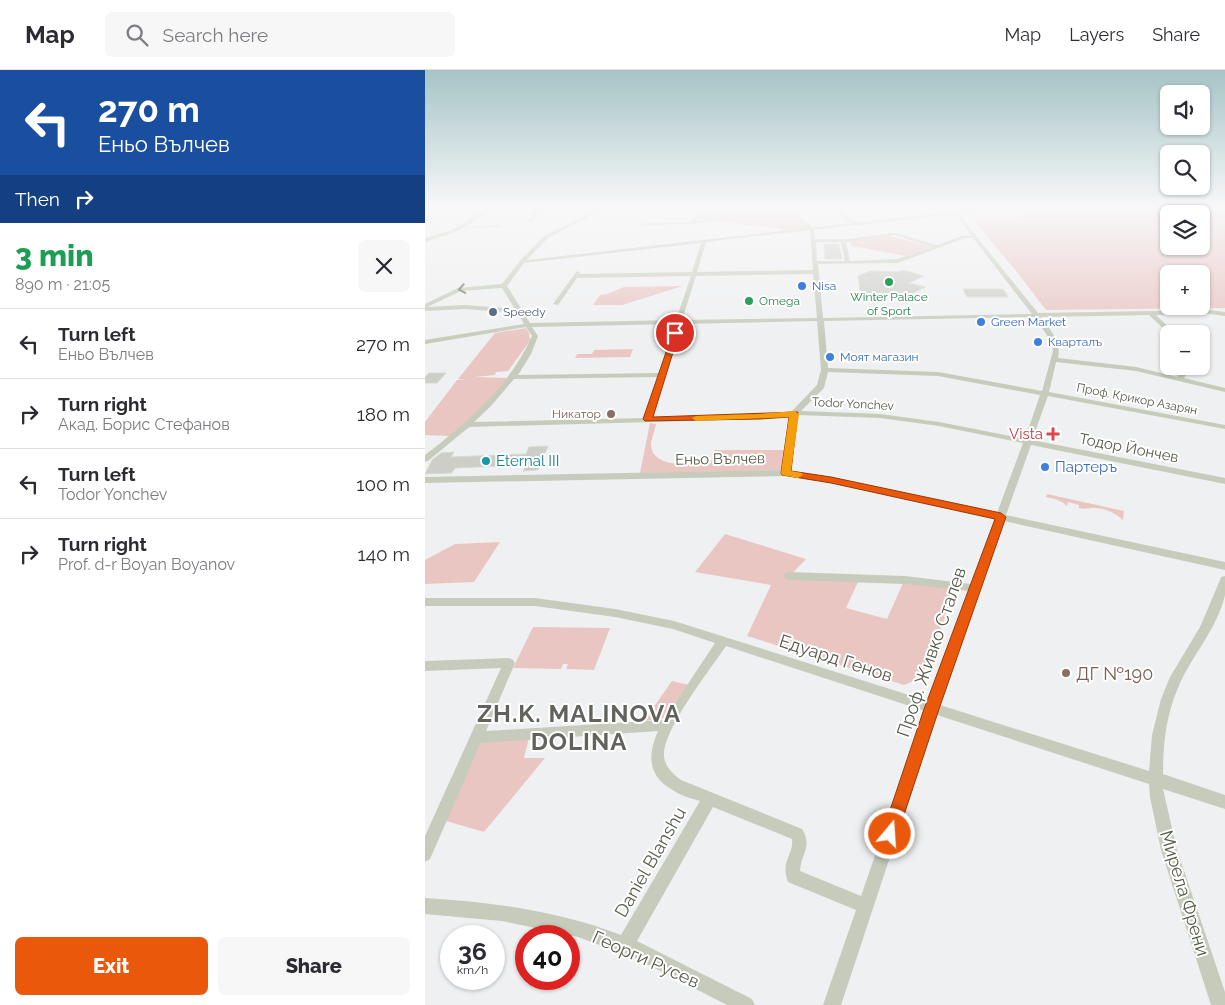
<!DOCTYPE html>
<meta charset="utf-8">
<style>
body{margin:0;font-family:Raleway,sans-serif;background:#f7f7f7;color:#2b2b33;height:100vh;display:flex;flex-direction:column;font-size:19px;white-space:nowrap}
*{box-sizing:border-box;margin:0}
p{font-size:16px;color:#7c7c81}
.icon{flex:none;width:28px;height:28px;fill:none;stroke:currentColor;stroke-width:2;stroke-linecap:round;stroke-linejoin:round}
.map{position:relative;flex:1;overflow:hidden}
.panel{display:flex;flex-direction:column;background:#fff;width:425px}
.panel>*{flex:none}
.top-card{background:#1a4fa0;color:#fff;overflow:hidden}
.controls{position:absolute;left:735px;top:15px;display:grid;gap:10px}
.controls a{display:grid;place-items:center;width:50px;height:50px;border-radius:8px;background:#fff;box-shadow:0 1px 4px #0004;font-size:25px}
.speed{position:absolute;left:15px;top:855px;display:flex;gap:10px;font-size:25px;font-weight:700;text-align:center}
.speed>*{display:grid;place-content:center;width:65px;height:65px;border-radius:50%;background:#fff;box-shadow:0 1px 4px #0004;line-height:1}
.speed small{font-size:12px;font-weight:400}
.speed .limit{border:8px solid #d22;background:#fff;color:#111}
.pin{position:absolute;display:grid;place-items:center;width:42px;height:42px;color:#fff;margin:-21px;border:2px solid #fff;border-radius:50%;box-shadow:0 1px 5px #0007}
.me{position:absolute;width:55px;margin:-28px;rotate:18deg;stroke-linejoin:round;filter:drop-shadow(0 0 4px #0008)}
.turn{display:flex;align-items:center;gap:18px;height:105px;padding:0 15px;font-size:22px}
.turn .icon{width:65px;height:65px;stroke-width:2.5}
.turn b{display:block;font-size:35px;line-height:42px}
.then{display:flex;align-items:center;height:48px;padding:0 15px;background:#0003;gap:10px;font-size:19px}
.round{display:grid;place-items:center;flex:none;width:52px;height:52px;border-radius:8px;background:#f7f7f7}
.head{display:flex;align-items:center;justify-content:space-between;height:85px;padding:0 15px}
h1{font-size:30px;font-weight:800;line-height:38px;color:#1e9e55}
.action{display:flex;gap:10px;margin-top:auto;padding:10px 15px}
.action a{flex:1;height:58px;border-radius:8px;background:#ea580c;color:#fff;font-size:20px;font-weight:800;line-height:58px;text-align:center}
.action a+a{background:#f7f7f7;color:#2b2b33}
ul{padding:0;list-style:none}
li{display:flex;align-items:center;gap:15px;height:70px;padding:0 15px;border-top:1px solid #e1e1e2}
li div{flex:1}
li b{display:block;font-size:19px}
li em{font-style:normal}
header{display:flex;align-items:center;gap:30px;box-sizing:border-box;height:70px;padding:0 25px;background:#fff;border-bottom:1px solid #e1e1e2}
header strong{font-size:24px}
nav{display:flex;gap:28px;margin-inline-start:auto;font-size:18px}
.search{width:350px;height:45px;background:#f7f7f7;display:flex;align-items:center;gap:12px;box-sizing:border-box;padding:0 18px;border-radius:8px;color:#7c7c81;font-size:19px}
main{display:flex;flex:1;min-height:0}
.map>svg:first-child{display:block}
</style>
<header>
<strong>Map</strong>
<div class="search"><svg class="icon" aria-label="search" viewBox="0 0 24 24"><circle cx="10" cy="10" r="6"/><path d="M15 15l6 6"/></svg>Search here</div>
<nav><a>Map</a><a>Layers</a><a>Share</a></nav>
</header>
<main>
<section class="panel">
<div class="top-card">
<div class="turn"><svg class="icon" aria-label="left" viewBox="0 0 24 24"><path d="M17 20v-9H6M10 6l-5 5 5 5"/></svg><div><b>270 m</b>Еньо Вълчев</div></div>
<div class="then">Then<svg class="icon" aria-label="right" viewBox="0 0 24 24"><path d="M7 20v-9h11M14 6l5 5-5 5"/></svg></div>
</div>
<div class="head"><div><h1>3 min</h1><p>890 m · 21:05</p></div><a class="round"><svg class="icon" aria-label="close" viewBox="0 0 24 24"><path d="M6 6l12 12M18 6L6 18"/></svg></a></div>
<ul>
<li><svg class="icon" aria-label="left" viewBox="0 0 24 24"><path d="M17 20v-9H6M10 6l-5 5 5 5"/></svg><div><b>Turn left</b><p>Еньо Вълчев</p></div><em>270 m</em></li>
<li><svg class="icon" aria-label="right" viewBox="0 0 24 24"><path d="M7 20v-9h11M14 6l5 5-5 5"/></svg><div><b>Turn right</b><p>Акад. Борис Стефанов</p></div><em>180 m</em></li>
<li><svg class="icon" aria-label="left" viewBox="0 0 24 24"><path d="M17 20v-9H6M10 6l-5 5 5 5"/></svg><div><b>Turn left</b><p>Todor Yonchev</p></div><em>100 m</em></li>
<li><svg class="icon" aria-label="right" viewBox="0 0 24 24"><path d="M7 20v-9h11M14 6l5 5-5 5"/></svg><div><b>Turn right</b><p>Prof. d-r Boyan Boyanov</p></div><em>140 m</em></li>
</ul>
<div class="action"><a>Exit</a><a>Share</a></div>
</section>
<div class="map">
<svg width="800" height="935" viewBox="0 0 800 935">
<rect width="100%" height="100%" fill="#eff0f1"/>
<g fill="#eac6c3" fill-rule="evenodd">
<path d="M320,139h39l24,19 -19,2 -91,-11 1,-3c15,-3 31,-4 46,-7z"/>
<path d="M615,139h185v99l-179,2 -29,-38 -44,-52 46,-3 6,-1 6,-6zM744,144h32v32h-32zM744,204h32v32h-32z"/>
<polygon points="462,166 470,167 506,177 481,186 426,176 425,171"/>
<polygon points="258,216 197,235 168,235 175,225 182,224 199,217"/>
<polygon points="101,258 104,263 105,271 83,301 71,302 70,305 50,307 82,308 44,358 24,366 0,365 0,352 32,310 40,309 33,309 70,263"/>
<polygon points="208,279 205,287 150,288 152,284 167,284 169,280"/>
<path d="M225,353l6,1c-1,6 -4,13 -5,19 -1,27 44,21 60,20l3,-13h72l-3,20 -143,3z"/>
<path d="M622,424l77,17 -1,9c-8,-7 -16,-11 -27,-12 -6,-1 -10,2 -17,0v-3l-11,-3 -1,4c-6,-6 -12,-7 -21,-9z"/>
<polygon points="300,464 381,489 365,506 372,509 433,512 421,538 462,549 478,513 531,519 496,608 479,615 322,566 346,515 270,502"/>
<polygon points="75,472 49,512 0,514 0,490 30,474"/>
<polygon points="108,557 185,558 169,600 141,599 143,594 138,594 136,599 88,598"/>
<polygon points="247,611 264,615 241,648 219,651"/>
<polygon points="104,668 99,688 120,688 59,762 21,751 57,671"/>
</g>
<g fill="none" stroke-linecap="round" stroke-linejoin="round">
<polyline stroke="#e3dc94" stroke-width="1" points="0,147 13,162"/>
</g>
<g fill="#cccec7" stroke="#d7dad4">
<polygon points="399,174 414,174 417,189 400,189"/>
<polygon points="478,200 499,206 484,213 501,217 484,225 455,225 451,227 435,221 433,206 445,201 473,202"/>
<polygon points="538,219 578,219 583,227 542,227"/>
<polygon points="4,303 21,303 12,313 0,313 0,307"/>
<polygon points="123,376 113,400 98,401 101,395 30,398 27,403 0,404 7,390 16,383 29,382 26,387 101,384 104,377"/>
</g>
<g fill="none" stroke-linecap="round" stroke-linejoin="round">
<g fill="#c7cbbc" fill-rule="evenodd">
<polygon points="112,139 117,139 106,152 102,152"/>
<path d="M173,139h24l-21,2 -53,27 -21,22 280,-32 -23,-19h5l23,18 39,-4 -12,-8 -1,-6h4l1,4 13,9 100,-10v-3h4v2l62,-2 -62,5 16,22 62,77 172,-3 15,2v4l-15,-2 -54,1 20,19h-7l-20,-19 -108,2c9,13 21,25 17,41l78,9 41,10 8,-11h7l-8,12 41,10v4l-89,-21 -80,-9 -7,30 176,33v4l-177,-33 -16,44 193,38v6l-194,-39 -25,70 219,47v8l-221,-49 -64,184 209,66 3,-36 9,-36 9,-22 30,-50 20,-47 1,-3 4,-1c0,6 0,14 0,19 -8,35 -34,61 -47,93 -12,27 -15,57 -15,86l62,21v14l-62,-20 14,61 48,142v13h-14l-50,-155 -11,-53 -1,-13 -212,-69 -96,290h-18l33,-95 -68,-28c-8,-22 6,-26 4,-43l-79,-32 -76,134 115,58 3,6h-28l-92,-47 -57,-21 -76,-16 -77,-7v-16c67,4 133,13 196,37l79,-134c-10,-3 -21,-6 -29,-12 -24,-14 -23,-36 -13,-58l-177,12 -51,116 -5,3v-26l76,-168 -76,3v-10l84,-3 4,2 2,3 -29,68 178,-11 51,-77 -42,-14 -58,-12 -80,-11h-110v-8h110l80,11 59,12 254,80 41,-110 -64,-7 -116,-4 -4,-1 -1,-3 1,-3 4,-1 116,4 66,8 24,-65 -164,-36 -45,-7 -361,7v-6l357,-7 8,-54 -30,3 -291,8 -41,34 -3,1v-7c43,-33 84,-68 107,-119l-6,-9 -101,17v-4l99,-16 -6,-11 -53,-4 -40,2v-7l33,-16 44,-4 18,-23 24,-25zM531,144l15,22h-9l-25,9 -42,-12 -47,6h-33l-1,-9zM385,160l3,40 -116,2 9,-30zM470,165l37,12 -35,12 -47,2 -4,-19zM540,168h8l59,76 -209,4 -5,-54 80,-1zM391,172h25l4,19h-28zM276,173l-9,29 -113,2 1,-1 -3,-2 -24,33 5,1 19,-27 114,-2 -15,44 -146,3 -23,-37 17,-23zM388,204l4,44 -135,2 14,-44zM77,218l13,21 -50,-4 -38,2 34,-16zM609,247l17,24 2,10 -11,40 -104,-19 -110,-4 -4,-47zM392,251l4,49 -4,15 -25,26 -32,4 -108,3 29,-94zM250,254l-16,49 -141,2 13,-21 7,-18 -6,-9zM403,302l110,4 102,19 -15,44 -86,-17 -59,-8 -79,-3 23,-23zM233,307l-14,41 -170,4 17,-16 23,-27zM373,345l82,3 59,8 84,17 -26,70 -166,-36 -40,-6zM301,576l199,65 -64,185 -61,-25c1,-18 13,-24 2,-42l-121,-49c-8,-6 -16,-13 -17,-24 -1,-27 46,-86 62,-110z"/>
<polygon points="274,139 278,139 270,151 293,149 295,150 267,154 221,155 216,157 214,156 220,153 266,152"/>
<polygon points="76,155 74,157 42,158 40,157"/>
</g>
<polygon fill="#c6cbb2" fill-rule="evenodd" points="61,139 69,139 31,162 0,172 0,168 27,160"/>
</g>
<defs><path id="oneway-chevron" d="M-2-3.5L2.5 0L-2 3.5" fill="none" stroke-width="1.6" stroke-linecap="round" stroke-linejoin="round" transform="scale(1.25)"/></defs>
<use stroke="#737766" href="#oneway-chevron" transform="translate(37 219) rotate(170)"/>
<linearGradient id="sky" x2="0" y2="1"><stop stop-color="#a6c4c6"/><stop offset="0.51" stop-color="#f8f8f9"/><stop offset="1" stop-color="#f8f8f9" stop-opacity="0"/></linearGradient>
<rect width="800" height="270" fill="url(#sky)"/>
<polygon fill="#ea580c" stroke="#983908" points="248,262 254,263 228,347 373,342 366,401 406,407 576,443 581,447 514,639 471,769 465,772 459,769 457,764 499,639 570,449 406,413 357,405 356,403 364,347 335,349 220,351 218,349"/>
<polygon fill="#f59e0b" points="369,341 374,344 366,401 377,403 378,405 373,408 357,405 356,403 364,347 271,351 267,348 271,346 335,344"/>
<g fill="#2e9e5b" stroke="#fff" stroke-width="2">
<circle cx="464" cy="212" r="5"/>
<circle cx="324" cy="231" r="5"/>
</g>
<g fill="#3f7fe0" stroke="#fff" stroke-width="2">
<circle cx="377" cy="216" r="5"/>
<circle cx="556" cy="252" r="5"/>
<circle cx="613" cy="272" r="5"/>
<circle cx="405" cy="287" r="5"/>
<circle cx="620" cy="397" r="5"/>
</g>
<circle fill="#5c6f8a" stroke="#fff" stroke-width="2" cx="68" cy="242" r="5"/>
<g fill="#8d6e63" stroke="#fff" stroke-width="2">
<circle cx="186" cy="344" r="5"/>
<circle cx="641" cy="603" r="5"/>
</g>
<path fill="#e0444e" stroke="#fff" stroke-width="2" d="M625.5 356.5h5v5h5v5h-5v5h-5v-5h-5v-5h5z"/>
<circle fill="#0f9aa8" stroke="#fff" stroke-width="2" cx="61" cy="391" r="5"/>
<g text-anchor="middle" dominant-baseline="central" stroke-width="4" stroke-linejoin="round" paint-order="stroke">
<g font-size="12" fill="#366cbe" stroke="#fff" text-anchor="start">
<text x="387" y="216">Nisa</text>
<text x="566" y="252">Green Market</text>
<text x="623" y="272">Кварталъ</text>
<text x="415" y="287">Моят магазин</text>
</g>
<g font-size="12" fill="#27864d" stroke="#fff">
<text x="464" y="227">Winter Palace<tspan x="464" dy="14">of Sport</tspan></text>
<text x="334" y="231" text-anchor="start">Omega</text>
</g>
<g font-size="12" fill="#4e5e75" stroke="#fff" text-anchor="start">
<text x="78" y="242">Speedy</text>
</g>
<g font-size="12" fill="#575b49" stroke="#fff">
<text transform="translate(712 329) rotate(11)">Проф. Крикор Азарян</text>
<text transform="translate(428 334) rotate(3)">Todor Yonchev</text>
</g>
<g font-size="12" fill="#785e54" stroke="#fff" text-anchor="end">
<text x="176" y="344">Никатор</text>
</g>
<g font-size="15" fill="#be3a42" stroke="#fff" text-anchor="end">
<text x="618" y="364">Vista</text>
</g>
<g font-size="15" fill="#575b49" stroke="#fff">
<text transform="translate(704 378) rotate(11)">Тодор Йончев</text>
<text transform="translate(295 389) rotate(-1)">Еньо Вълчев</text>
</g>
<g font-size="15" fill="#0d838f" stroke="#fff" text-anchor="start">
<text x="71" y="391">Eternal III</text>
</g>
<g font-size="15" fill="#366cbe" stroke="#fff" text-anchor="start">
<text x="630" y="397">Партеръ</text>
</g>
<g font-size="18" fill="#575b49" stroke="#fff">
<text transform="translate(506 582) rotate(-71)">Проф. Живко Сталев</text>
<text transform="translate(411 588) rotate(18)">Едуард Генов</text>
<text transform="translate(225 792) rotate(-60)">Daniel Blanshu</text>
<text transform="translate(760 823) rotate(73)">Мирела Френи</text>
<text transform="translate(221 889) rotate(24)">Георги Русев</text>
</g>
<g font-size="18" fill="#785e54" stroke="#fff" text-anchor="start">
<text x="651" y="603">ДГ №190</text>
</g>
<g font-size="24" font-weight="bold" letter-spacing="1" fill="#62635d" stroke="#fff">
<text x="154" y="643">ZH.K. MALINOVA<tspan x="154" dy="28">DOLINA</tspan></text>
</g>
</g>
</svg>
<div class="controls">
<a><svg class="icon" aria-label="sound" viewBox="0 0 24 24"><path d="M4 9h4l5-4v14l-5-4H4zM17 9q2 3 0 6"/></svg></a>
<a><svg class="icon" aria-label="search" viewBox="0 0 24 24"><circle cx="10" cy="10" r="6"/><path d="M15 15l6 6"/></svg></a>
<a><svg class="icon" aria-label="layers" viewBox="0 0 24 24"><path d="M12 4l9 5-9 5-9-5zM3 14l9 5 9-5"/></svg></a>
<a>+</a>
<a>−</a>
</div>
<div class="speed"><div>36<small>km/h</small></div><div class="limit">40</div></div>
<div class="pin" style="left:250px;top:263px;background:#d93025"><svg class="icon" aria-label="arrive" viewBox="0 0 24 24"><path d="M6 21V4h12l-3 4 3 4H6"/></svg></div>
<svg class="me" style="left:465px;top:764px" viewBox="-20 -20 40 40"><circle r="17" fill="#ea580c" stroke="#fff" stroke-width="3"/><path d="M0-11L8 9 0 5-8 9z" fill="#fff"/></svg>
</div>
</main>
